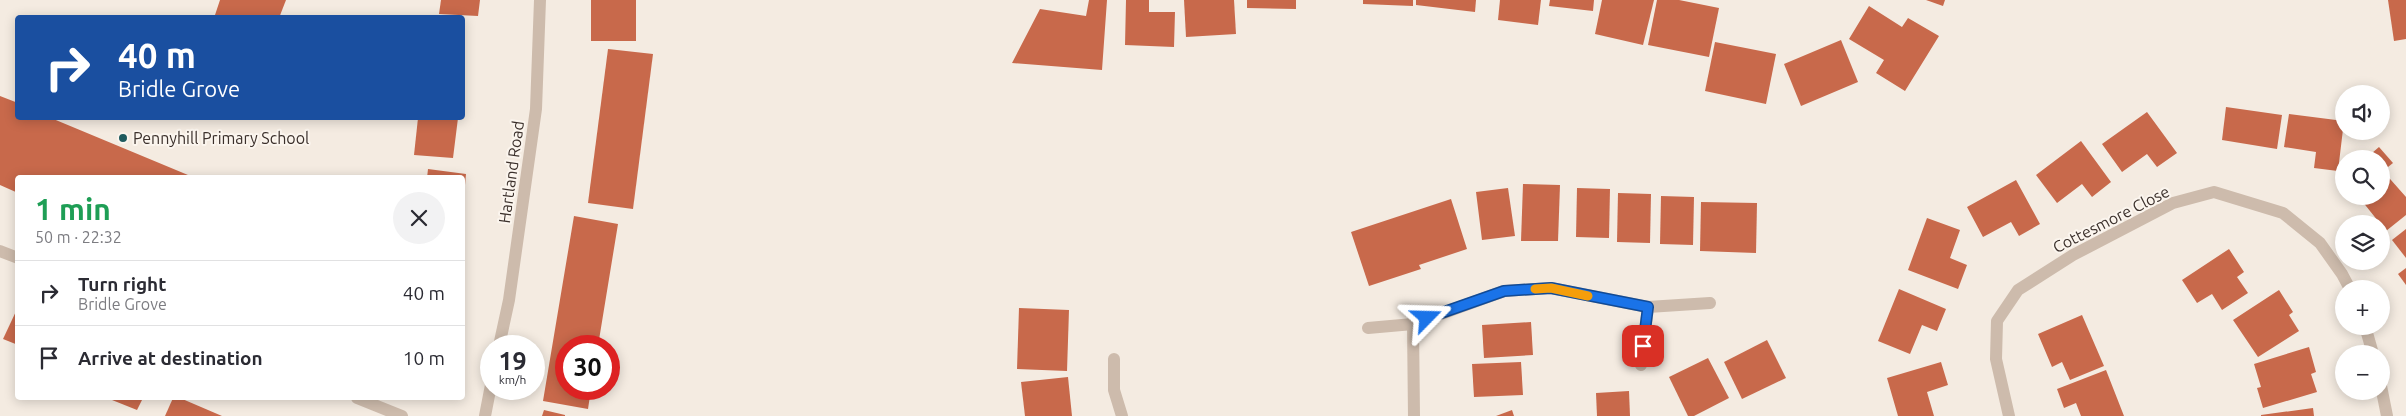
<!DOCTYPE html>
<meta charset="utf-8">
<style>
body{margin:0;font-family:Ubuntu,sans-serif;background:#f2f2f3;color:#2b2b33;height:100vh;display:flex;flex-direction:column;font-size:19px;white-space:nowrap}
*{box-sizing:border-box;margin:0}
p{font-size:16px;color:#7c7c81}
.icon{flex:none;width:28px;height:28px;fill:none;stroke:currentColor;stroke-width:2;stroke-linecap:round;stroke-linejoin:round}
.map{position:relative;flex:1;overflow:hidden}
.sheet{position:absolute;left:15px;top:175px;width:450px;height:225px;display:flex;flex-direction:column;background:#fff;border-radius:5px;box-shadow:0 2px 12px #0003}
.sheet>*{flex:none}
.banner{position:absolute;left:15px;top:15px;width:450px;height:105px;border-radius:5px;box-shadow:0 2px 12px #0003;background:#1a4fa0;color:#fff;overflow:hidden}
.buttons{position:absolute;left:2335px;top:85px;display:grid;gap:10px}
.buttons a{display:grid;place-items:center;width:55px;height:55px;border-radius:50%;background:#fff;box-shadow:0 2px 12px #0003;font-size:25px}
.speed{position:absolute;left:480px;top:335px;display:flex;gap:10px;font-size:25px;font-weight:700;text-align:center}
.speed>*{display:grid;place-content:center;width:65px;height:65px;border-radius:50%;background:#fff;box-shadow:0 2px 12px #0003;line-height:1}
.speed small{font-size:12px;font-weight:400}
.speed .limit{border:8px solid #d22;background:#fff;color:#111}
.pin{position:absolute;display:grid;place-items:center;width:42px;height:42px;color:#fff;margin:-21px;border-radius:10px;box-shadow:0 2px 8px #0006}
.me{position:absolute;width:55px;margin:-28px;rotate:68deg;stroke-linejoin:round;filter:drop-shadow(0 0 4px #0008)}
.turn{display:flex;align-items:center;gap:18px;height:105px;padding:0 20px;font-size:22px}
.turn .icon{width:65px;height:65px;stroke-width:2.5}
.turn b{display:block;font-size:35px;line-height:42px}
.round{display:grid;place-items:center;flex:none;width:52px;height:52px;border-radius:26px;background:#f2f2f3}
.headline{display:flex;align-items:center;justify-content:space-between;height:85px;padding:0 20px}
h1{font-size:30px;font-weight:600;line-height:38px;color:#1e9e55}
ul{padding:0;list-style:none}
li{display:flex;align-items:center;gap:15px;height:65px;padding:0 20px;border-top:1px solid #e1e1e2}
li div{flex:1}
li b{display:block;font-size:19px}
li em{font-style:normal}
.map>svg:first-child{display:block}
</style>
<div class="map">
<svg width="2406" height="416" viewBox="0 0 2406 416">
<rect width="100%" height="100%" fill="#f4ebe1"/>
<g fill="#c8694b">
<polygon points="220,0 286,0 279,18 214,18"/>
<polygon points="441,0 480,0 478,16 439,14"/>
<rect x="591" y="0" width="45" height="41"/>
<polygon points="1089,0 1107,0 1102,70 1012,63 1040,9 1086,16"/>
<polygon points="1126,0 1149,0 1149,12 1175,12 1174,47 1125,45"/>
<polygon points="1184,0 1234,0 1236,34 1186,37"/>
<polygon points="1247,0 1296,0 1296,9 1247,8"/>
<polygon points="1363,0 1413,0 1413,6 1363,4"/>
<polygon points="1416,0 1476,0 1475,12 1416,5"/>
<polygon points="1500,0 1541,0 1538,25 1498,20"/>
<polygon points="1550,0 1594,0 1593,11 1549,6"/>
<polygon points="1602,0 1654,0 1643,45 1595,34"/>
<polygon points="1657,0 1679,0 1719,8 1709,57 1648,45"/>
<polygon points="1926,0 1945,0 1943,6"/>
<polygon points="2388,0 2406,0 2406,39 2394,41"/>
<polygon points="1869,6 1902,27 1908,18 1939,36 1905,91 1876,73 1884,60 1849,39"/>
<polygon points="1841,40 1858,82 1801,106 1784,64"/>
<polygon points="1715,42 1776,54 1766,104 1705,91"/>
<polygon points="608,49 653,54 633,209 588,203"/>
<polygon points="0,96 18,103 18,118 51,118 188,175 187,178 18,178 18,193 0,185"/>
<polygon points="2226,107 2282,115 2277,149 2222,140"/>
<polygon points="2147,112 2177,153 2157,167 2147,154 2122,172 2102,144"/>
<polygon points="2289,114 2344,121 2338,171 2314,168 2316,152 2284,147"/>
<polygon points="418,118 458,118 453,158 414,155"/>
<polygon points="2081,141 2111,182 2092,197 2082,184 2057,203 2036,175"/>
<polygon points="2379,147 2393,163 2383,171 2406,197 2406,215 2386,231 2358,196 2381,196 2381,159 2365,159"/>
<polygon points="428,169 466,174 464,196 462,178 427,178"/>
<polygon points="2016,180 2040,224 2019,236 2011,222 1983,237 1967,207"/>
<polygon points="1523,184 1560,185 1558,241 1521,241"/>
<polygon points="1508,188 1515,236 1482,240 1476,192"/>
<polygon points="1577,188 1610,189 1609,238 1576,237"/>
<polygon points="1618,193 1651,194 1650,243 1617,242"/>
<polygon points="1661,196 1694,197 1693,245 1660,244"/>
<polygon points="1451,199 1467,249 1419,265 1421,269 1369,286 1351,232"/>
<polygon points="1701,202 1757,203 1756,253 1700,251"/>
<polygon points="574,216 618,224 598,346 566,346 566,389 591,389 588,409 543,401"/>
<polygon points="1927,218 1960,230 1950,258 1967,265 1958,289 1908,270"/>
<polygon points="2406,229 2406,258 2392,240"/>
<polygon points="2229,249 2244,272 2237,277 2248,293 2222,310 2212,294 2197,303 2182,280"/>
<polygon points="2406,268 2406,285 2398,274"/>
<polygon points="1899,289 1946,309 1937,331 1922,325 1910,354 1878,341"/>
<polygon points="2279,290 2293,312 2289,315 2299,331 2258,357 2233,320"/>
<polygon points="18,307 18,345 3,339"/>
<polygon points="1019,308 1069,310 1067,371 1017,369"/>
<polygon points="2082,315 2104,366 2070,380 2062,362 2052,367 2038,334"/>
<polygon points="1531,322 1533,355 1484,358 1482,325"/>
<polygon points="1767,340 1786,378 1742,399 1724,362"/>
<polygon points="2309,347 2316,372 2311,374 2317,392 2263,408 2257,388 2261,387 2254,364"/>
<polygon points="1708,358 1729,398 1694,416 1688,416 1669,377"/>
<polygon points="1521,362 1523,395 1474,397 1472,364"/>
<polygon points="1941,362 1948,385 1927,392 1934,416 1898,416 1887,378"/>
<polygon points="2106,370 2124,416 2081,416 2076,403 2064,408 2057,389"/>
<polygon points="1068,377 1072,416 1025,416 1021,382"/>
<polygon points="1629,391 1630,416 1597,416 1596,393"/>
<polygon points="107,398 143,398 137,410"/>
<polygon points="173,398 180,398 222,416 165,416"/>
<polygon points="2313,408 2314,416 2261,416 2261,415"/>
<polygon points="544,410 565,415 565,416 542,416"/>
<polygon points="1512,410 1514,416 1496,416"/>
</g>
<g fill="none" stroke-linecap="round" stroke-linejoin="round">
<g stroke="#cdbbac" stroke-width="12">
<polyline points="0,251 18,258"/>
<polyline points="1413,324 1414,416"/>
<polyline points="2365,326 2373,354"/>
<polyline points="1368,328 1413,324 1504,291 1551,288 1648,307 1710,303"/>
<polyline points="499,346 509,300 536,109 540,0"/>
<polyline points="1114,359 1114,390 1122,416"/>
<polyline points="1641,365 1648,307"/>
<polyline points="2381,386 2387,416"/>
<polyline points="357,398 402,416"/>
<polyline points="485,416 491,385"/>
<polyline points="2009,416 1996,359 1997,321 2018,290 2073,255 2173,203 2214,192 2283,213 2320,243 2342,274 2350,289"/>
</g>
</g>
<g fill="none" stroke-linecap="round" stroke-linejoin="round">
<defs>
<polyline id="route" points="1427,318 1504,291 1551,288 1648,307 1643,346"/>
</defs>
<use href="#route" stroke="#114b97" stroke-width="12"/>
<use href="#route" stroke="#1a73e8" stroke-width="9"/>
<polyline stroke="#f59e0b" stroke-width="9" points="1535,289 1551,288 1588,296"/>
</g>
<circle fill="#1f5a5e" stroke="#fbf5ee" stroke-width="2" cx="123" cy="138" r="5"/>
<g text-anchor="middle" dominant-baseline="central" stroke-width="4" stroke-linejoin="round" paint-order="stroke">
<g font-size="16" fill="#3b302b" stroke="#fbf5ee" text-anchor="start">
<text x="133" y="138">Pennyhill Primary School</text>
</g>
<g font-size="16" fill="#3b302b" stroke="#fbf5ee">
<text transform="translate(511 172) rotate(-82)">Hartland Road</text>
<text transform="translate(2111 219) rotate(-27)">Cottesmore Close</text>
</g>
</g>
</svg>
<div class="buttons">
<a><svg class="icon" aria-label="sound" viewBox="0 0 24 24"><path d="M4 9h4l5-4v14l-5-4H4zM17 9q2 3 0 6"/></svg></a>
<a><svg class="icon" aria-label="search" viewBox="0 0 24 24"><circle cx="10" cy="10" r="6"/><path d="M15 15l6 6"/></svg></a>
<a><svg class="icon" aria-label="layers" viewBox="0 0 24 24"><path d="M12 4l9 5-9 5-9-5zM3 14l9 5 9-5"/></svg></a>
<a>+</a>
<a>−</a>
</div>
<div class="speed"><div>19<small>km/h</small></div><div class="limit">30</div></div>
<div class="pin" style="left:1643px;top:346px;background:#d93025"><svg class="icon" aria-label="arrive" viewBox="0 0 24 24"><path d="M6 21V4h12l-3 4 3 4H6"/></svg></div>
<svg class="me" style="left:1427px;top:318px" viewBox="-20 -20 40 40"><path d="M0-17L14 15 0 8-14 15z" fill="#1a73e8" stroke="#fff" stroke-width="4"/></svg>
<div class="banner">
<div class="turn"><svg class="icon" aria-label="right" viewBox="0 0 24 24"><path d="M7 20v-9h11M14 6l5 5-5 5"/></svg><div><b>40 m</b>Bridle Grove</div></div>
</div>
<section class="sheet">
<div class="headline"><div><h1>1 min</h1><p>50 m · 22:32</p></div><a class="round"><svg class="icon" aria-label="close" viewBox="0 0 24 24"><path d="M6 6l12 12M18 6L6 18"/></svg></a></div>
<ul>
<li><svg class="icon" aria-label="right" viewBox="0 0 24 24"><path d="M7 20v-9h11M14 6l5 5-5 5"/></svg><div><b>Turn right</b><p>Bridle Grove</p></div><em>40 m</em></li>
<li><svg class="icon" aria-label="arrive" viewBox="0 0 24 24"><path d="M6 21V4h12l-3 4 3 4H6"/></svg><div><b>Arrive at destination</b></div><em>10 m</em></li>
</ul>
</section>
</div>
